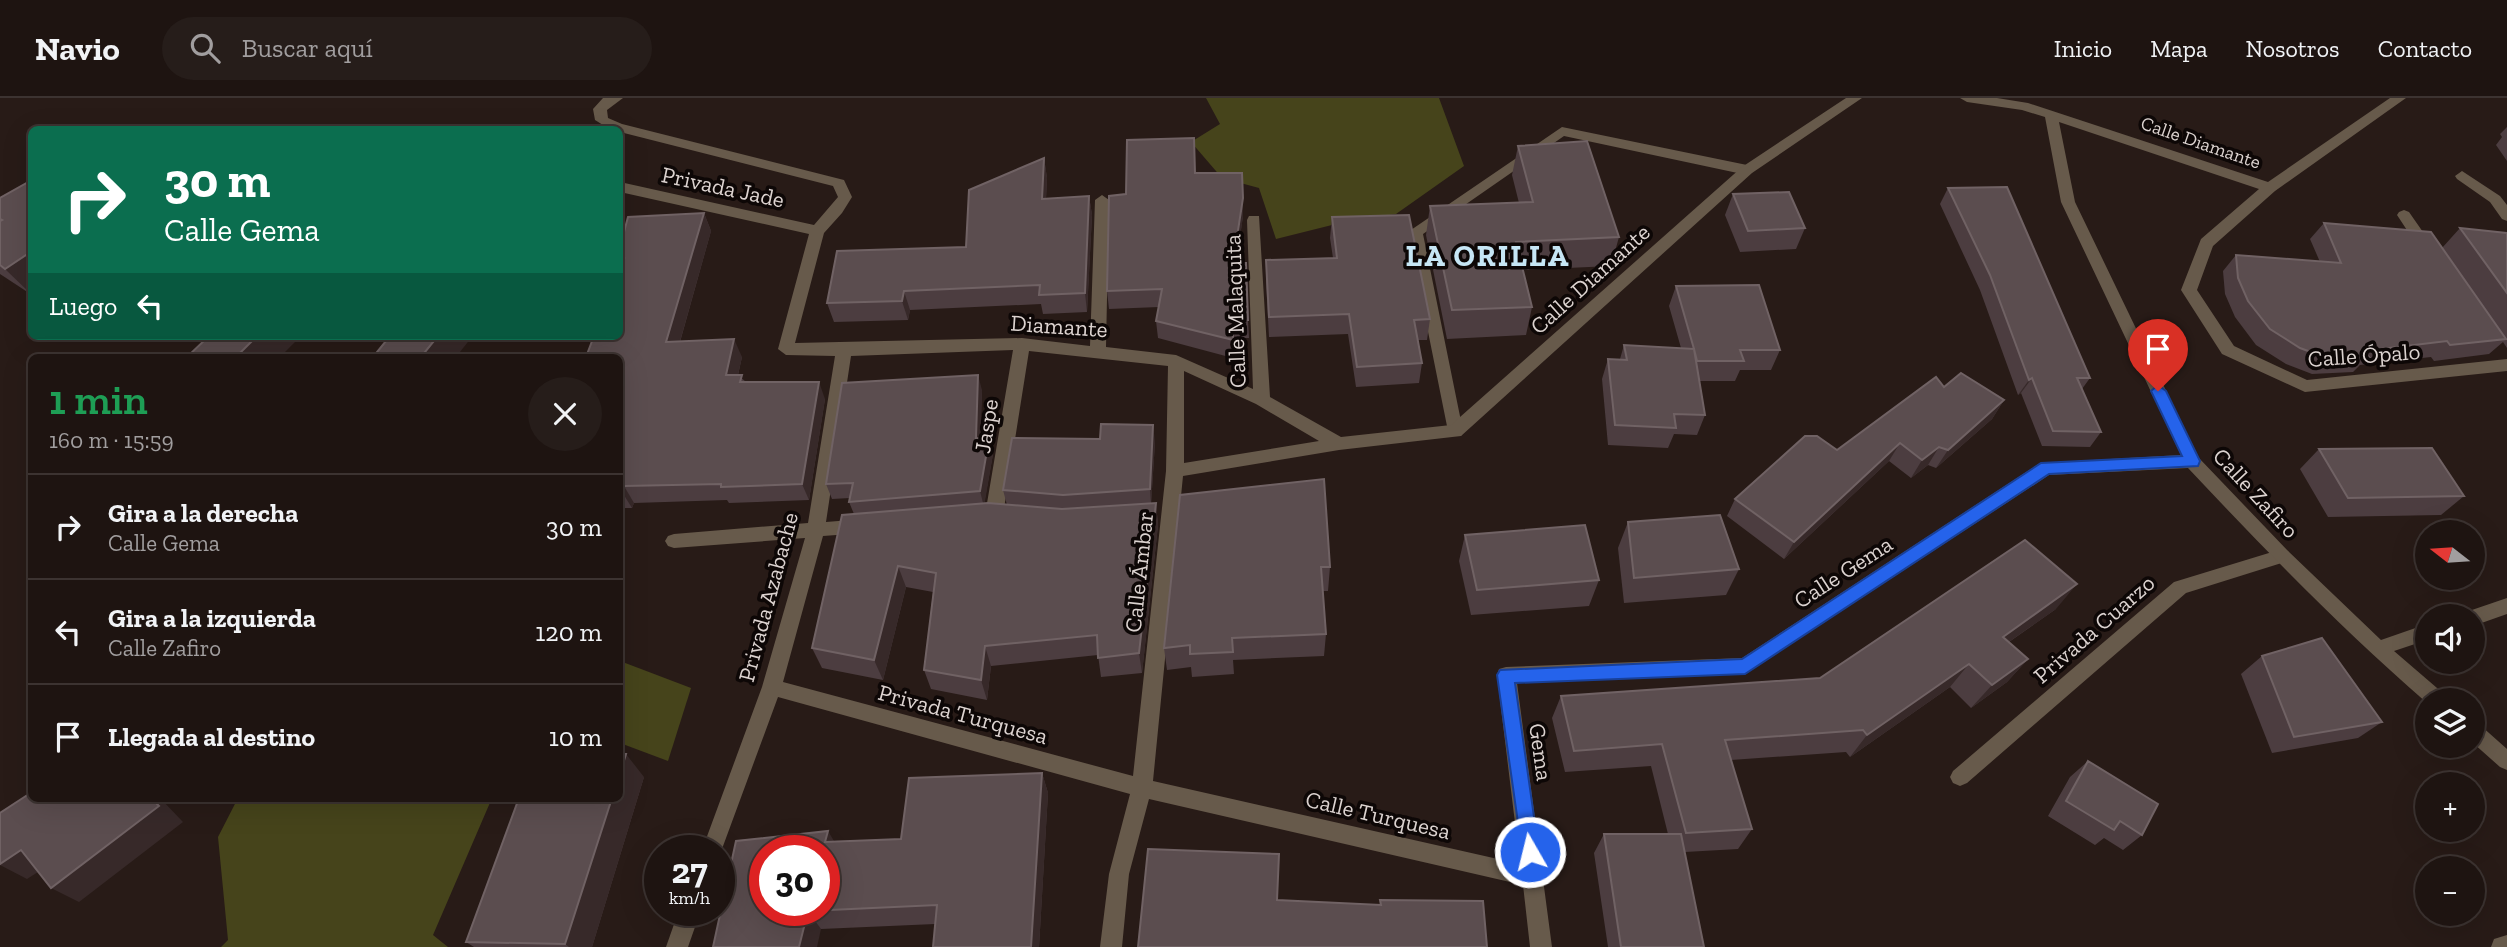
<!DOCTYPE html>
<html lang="es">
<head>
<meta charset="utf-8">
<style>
	:root { --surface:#1e1411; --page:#261d1a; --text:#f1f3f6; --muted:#a19e9f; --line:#3c3331 }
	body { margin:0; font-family:"Zilla Slab",serif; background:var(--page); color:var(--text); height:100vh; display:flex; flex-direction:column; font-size:26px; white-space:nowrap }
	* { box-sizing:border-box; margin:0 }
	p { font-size:23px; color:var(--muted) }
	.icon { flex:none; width:38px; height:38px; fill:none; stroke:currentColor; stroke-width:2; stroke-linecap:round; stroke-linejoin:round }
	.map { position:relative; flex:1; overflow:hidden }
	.details { position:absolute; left:28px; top:256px; width:595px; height:448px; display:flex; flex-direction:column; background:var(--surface); border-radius:10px; box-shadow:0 7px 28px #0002,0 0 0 2px var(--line) }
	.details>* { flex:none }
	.guide { position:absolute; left:28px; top:28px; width:595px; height:214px; border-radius:10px; box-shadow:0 7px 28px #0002,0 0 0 2px var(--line); background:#0b6e4f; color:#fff; overflow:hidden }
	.needle { width:46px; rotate:287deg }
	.buttons { position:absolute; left:2415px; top:422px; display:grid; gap:14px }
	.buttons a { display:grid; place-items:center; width:70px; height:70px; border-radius:50%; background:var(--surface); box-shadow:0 7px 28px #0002,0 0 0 2px var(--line); font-size:35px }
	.speed { position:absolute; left:644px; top:737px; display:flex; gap:14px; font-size:35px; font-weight:700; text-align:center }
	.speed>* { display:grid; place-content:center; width:91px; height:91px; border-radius:50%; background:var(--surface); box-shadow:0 7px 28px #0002,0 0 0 2px var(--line); line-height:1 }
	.speed small { font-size:18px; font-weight:400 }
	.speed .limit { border:10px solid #d22; background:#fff; color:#111 }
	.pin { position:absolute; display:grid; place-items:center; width:60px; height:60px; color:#fff; margin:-72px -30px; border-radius:50% 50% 50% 0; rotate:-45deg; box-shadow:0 0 7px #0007 }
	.pin .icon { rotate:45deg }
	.me { position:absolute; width:77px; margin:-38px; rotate:352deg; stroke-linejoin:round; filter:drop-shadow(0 0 5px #0008) }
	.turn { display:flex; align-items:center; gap:24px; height:147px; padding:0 21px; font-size:32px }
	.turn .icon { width:91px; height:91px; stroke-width:2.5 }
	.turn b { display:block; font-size:49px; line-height:60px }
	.then { display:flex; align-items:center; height:66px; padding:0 21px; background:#0003; gap:14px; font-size:26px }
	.round { display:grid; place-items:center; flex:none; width:74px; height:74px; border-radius:37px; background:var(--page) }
	.head { display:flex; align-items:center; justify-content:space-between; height:119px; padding:0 21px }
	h1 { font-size:42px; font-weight:600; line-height:52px; color:#1e9e55 }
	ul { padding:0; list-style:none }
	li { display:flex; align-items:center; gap:21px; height:105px; padding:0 21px; border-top:2px solid var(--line) }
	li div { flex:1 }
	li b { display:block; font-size:26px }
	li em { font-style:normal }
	header { display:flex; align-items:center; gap:42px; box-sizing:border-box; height:98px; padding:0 35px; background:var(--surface); border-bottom:2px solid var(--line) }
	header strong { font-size:33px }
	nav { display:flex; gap:38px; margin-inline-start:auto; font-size:24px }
	.search { width:490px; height:63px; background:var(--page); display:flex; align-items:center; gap:18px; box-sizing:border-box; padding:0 24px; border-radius:38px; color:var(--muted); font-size:26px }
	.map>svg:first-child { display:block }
</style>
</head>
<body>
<header>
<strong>Navio</strong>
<div class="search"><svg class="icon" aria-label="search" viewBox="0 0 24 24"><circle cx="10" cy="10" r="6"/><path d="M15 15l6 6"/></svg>Buscar aquí</div>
<nav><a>Inicio</a><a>Mapa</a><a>Nosotros</a><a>Contacto</a></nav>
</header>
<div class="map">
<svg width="2507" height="849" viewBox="0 0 2507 849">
	<rect width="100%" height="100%" fill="#281b17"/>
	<g fill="#46441b">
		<polygon points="1206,0 1439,0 1464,68 1396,116 1348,123 1276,141 1259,90 1222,80 1191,44 1220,26"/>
		<polygon points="620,563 691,590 668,663 620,645"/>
		<polygon points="238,700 492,700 433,837 448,849 221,849 228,842 218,739"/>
	</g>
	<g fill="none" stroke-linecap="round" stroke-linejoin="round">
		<g fill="#675a4b" fill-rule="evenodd">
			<polygon points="1562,29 1747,67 1754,72 1747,77 1564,38 1423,136 1463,333 1461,338 1449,338 1408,134"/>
			<polygon points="2282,451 2288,453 2291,458 2288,463 2186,495 1967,685 1960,688 1953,685 1950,679 1953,673 2174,484"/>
			<polygon points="2507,837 2507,849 2491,849 2494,841"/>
		</g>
		<g fill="#675a4b" fill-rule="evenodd">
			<path d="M 603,0 L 623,0 L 607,12 L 608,20 L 622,26 L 844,82 L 852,99 L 842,115 L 824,135 L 795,245 L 1022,240 L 1090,248 L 1095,102 L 1102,97 L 1109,102 L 1106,249 L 1176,257 L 1253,291 L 1247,122 L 1249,118 L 1259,118 L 1270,299 L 1341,339 L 1451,327 L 1742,69 L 1846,0 L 1862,0 L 1752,75 L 1461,338 L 1339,352 L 1183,378 L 1153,683 L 1520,766 L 1497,577 L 1499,571 L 1506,569 L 1742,560 L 2040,365 L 2181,357 L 2061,104 L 2045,19 L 2022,12 L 1967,4 L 1960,0 L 1997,0 L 2028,5 L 2268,84 L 2390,0 L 2406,0 L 2275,93 L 2213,148 L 2197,192 L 2234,248 L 2307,282 L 2507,261 L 2507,273 L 2305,294 L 2222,256 L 2181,192 L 2201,141 L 2259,91 L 2059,24 L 2075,104 L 2198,359 L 2288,453 L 2381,542 L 2427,526 L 2427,542 L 2394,553 L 2444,596 L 2447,602 L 2427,602 L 2427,605 C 2343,532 2265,452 2188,370 L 2049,377 L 1745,576 L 1517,585 L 1552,849 L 1530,849 L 1523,787 L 1149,701 L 1129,776 L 1122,849 L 1100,849 L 1109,776 L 1130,696 L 778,599 L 719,759 L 719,752 L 702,752 L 762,589 L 805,440 L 674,450 L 668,448 L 665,443 L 668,438 L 674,436 L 808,425 L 835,258 L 786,257 L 778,251 L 809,136 L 620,94 L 620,84 L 814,127 L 838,99 L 833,88 L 620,34 L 620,32 L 611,32 L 595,22 L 593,11 ZM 1013,252 L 985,417 L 988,422 L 1000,422 L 1003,417 L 1029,253 L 1168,268 L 1166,373 L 1133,678 L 783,584 L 823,438 L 863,435 L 869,433 L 872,428 L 869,423 L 863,421 L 826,424 L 851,258 ZM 1184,273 L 1256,306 L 1319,343 L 1184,365 Z"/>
			<polygon points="2462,73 2500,98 2507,107 2507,123 2502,121 2490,104 2457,81 2455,78"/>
			<polygon points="2404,112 2409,114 2432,147 2434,151 2432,155 2422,155 2399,120 2397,117 2399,114"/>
			<polygon points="2507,500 2507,516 2473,528 2473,518 2465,518 2466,514"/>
			<polygon points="2473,624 2480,627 2507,651 2507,672 2500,669 2473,645"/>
			<polygon points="679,812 701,812 688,849 666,849"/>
		</g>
	</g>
	<g fill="#4c3d40">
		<polygon points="2507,29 2507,63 2496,47 2502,39 2500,36"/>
		<polygon points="1518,48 1619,139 1611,168 1523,172 1532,209 1526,237 1447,241 1426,137 1430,108 1519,105 1512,77"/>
		<polygon points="1044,60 1047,80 1046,101 1089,98 1092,117 1087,214 1043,216 1041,206 910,212 908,222 834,224 827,205 966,149"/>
		<polygon points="1196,75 1243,118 1236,165 1248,222 1249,240 1235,240 1233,260 1158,240 1156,223 1159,209 1109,211 1107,193 1126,96"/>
		<polygon points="32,82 32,197 0,176 0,100"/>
		<polygon points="1948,90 2090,280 2082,291 2101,334 2090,349 2042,348 2021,295 2018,297 1980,192 1940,106"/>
		<polygon points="1733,96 1805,130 1796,151 1740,154 1725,117"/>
		<polygon points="704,115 711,133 680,244 742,259 738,277 746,284 825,301 809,402 729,405 727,402 634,405 632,410 620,410 621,171 620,169 620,149"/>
		<polygon points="1332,119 1430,221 1427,242 1417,242 1422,265 1419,285 1356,289 1348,236 1269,239 1266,183 1266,162 1333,160 1330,140"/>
		<polygon points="2324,125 2442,150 2460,130 2507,135 2507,250 2503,244 2489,256 2434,263 2431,259 2360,267 2353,274 2312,276 2286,266 2256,247 2235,219 2225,196 2223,173 2236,157 2320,164 2310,141"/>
		<polygon points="1676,188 1780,252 1771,272 1740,272 1735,283 1699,283 1705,317 1697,337 1674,336 1668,350 1608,347 1602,281 1608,261 1620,261 1624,247 1681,250 1669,208"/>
		<polygon points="334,238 470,238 471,240 385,244"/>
		<polygon points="1944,289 2004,302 1992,321 1936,370 1928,367 1911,380 1889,363 1784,461 1727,418 1735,401 1837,352"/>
		<polygon points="982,292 980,340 989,341 993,356 984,406 1007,407 1003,392 1155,344 1151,406 1156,405 1158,427 1142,575 1101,579 1098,557 991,568 987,602 931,591 924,572 933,494 906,489 883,582 822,570 812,550 854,416 849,404 850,400 832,401 826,386"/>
		<polygon points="2319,351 2464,398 2441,417 2328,419 2300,371"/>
		<polygon points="1180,397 1330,469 1328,493 1323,493 1326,536 1324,558 1233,562 1234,576 1192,579 1191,569 1167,572 1164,550"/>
		<polygon points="1628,424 1739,471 1726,497 1624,505 1618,450"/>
		<polygon points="1465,437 1599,482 1589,508 1471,517 1459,463"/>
		<polygon points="2056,511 2009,544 2028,561 2007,584 1971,610 1950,589 1850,659 1846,654 1731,662 1752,731 1738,751 1685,754 1704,849 1608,849 1594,755 1604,736 1668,736 1651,668 1565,674 1552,620 1561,598 1820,580"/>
		<polygon points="2262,558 2382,624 2358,640 2272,655 2241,576"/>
		<polygon points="2088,663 2142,737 2123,752 2104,740 2095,747 2048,718 2070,679"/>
		<polygon points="1042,675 1048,695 1039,849 933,849 935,826 821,831 713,849 834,743 901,741"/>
		<polygon points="644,679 592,849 474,849 466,844"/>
	</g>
	<g fill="#372929">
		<polygon points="1044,60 1047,80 1045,121 1042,101"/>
		<polygon points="1089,98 1092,117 1087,214 1085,195"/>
		<polygon points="1243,100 1243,118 1234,184 1233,165"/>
		<polygon points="704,115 711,133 675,261 666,244"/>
		<polygon points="32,153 32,197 5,171"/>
		<polygon points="904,193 910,212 908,222 902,203"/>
		<polygon points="1234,222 1235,240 1233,260 1233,242"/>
		<polygon points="257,238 301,238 280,259 236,259"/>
		<polygon points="438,238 470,238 471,240 456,259 421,259"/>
		<polygon points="734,241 742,259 734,294 726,277"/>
		<polygon points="978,277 982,292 980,356 976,340"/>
		<polygon points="2032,280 2021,295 2018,297 2029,282"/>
		<polygon points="819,284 825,301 809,402 802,386"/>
		<polygon points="2004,302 1992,321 1936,370 1948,352"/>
		<polygon points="1153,327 1155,344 1151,407 1150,391"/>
		<polygon points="989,341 993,356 984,409 980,393"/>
		<polygon points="1900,345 1889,363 1784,461 1794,444"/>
		<polygon points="1939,349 1928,367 1911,380 1922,362"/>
		<polygon points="624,388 634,405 632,410 622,394"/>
		<polygon points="1156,405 1158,427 1142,575 1139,555"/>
		<polygon points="898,468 906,489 883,582 874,562"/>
		<polygon points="2077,486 2056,511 1983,562 2003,539"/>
		<polygon points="985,548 991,568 987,602 981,582"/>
		<polygon points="2028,561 2007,584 1971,610 1992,587"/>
		<polygon points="1969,566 1950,589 1850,659 1867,637"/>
		<polygon points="626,656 644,679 592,849 569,849 565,846 612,700 620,700 620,676"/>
		<polygon points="1042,675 1048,695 1039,849 1031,849"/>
		<polygon points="151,700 160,700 183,724 79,804 51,790"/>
		<polygon points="828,733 840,753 825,744"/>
		<polygon points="21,752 49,767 27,781 0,767 0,766"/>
		<polygon points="808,813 821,831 817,849 799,849"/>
	</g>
	<g fill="#5b4d4f" stroke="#706264" stroke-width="2" fill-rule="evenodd">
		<polygon points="1194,40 1195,75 1242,75 1243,100 1233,165 1246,165 1248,222 1234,222 1233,242 1156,223 1162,191 1107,193 1109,98 1126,96 1127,42"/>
		<polygon points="1587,43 1619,139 1516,144 1532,209 1452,212 1430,108 1533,104 1518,48"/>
		<polygon points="1044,60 1042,101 1089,98 1085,195 1039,197 1040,187 904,193 902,203 827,205 837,153 966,149 969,92"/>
		<polygon points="32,82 32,153 5,171 0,167 0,123 2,122 0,121 0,100"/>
		<polygon points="2007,89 2090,280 2077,280 2101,334 2053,333 2032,280 2029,282 1990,177 1948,90"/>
		<polygon points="1789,94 1805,130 1748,133 1733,96"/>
		<polygon points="704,115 666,244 734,241 726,277 742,277 740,284 819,284 802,386 721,389 721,386 624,388 622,394 620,394 620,259 586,259 594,238 620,238 620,174 624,161 620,162 620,149 628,119"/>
		<polygon points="1409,117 1430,221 1414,222 1422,265 1357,269 1349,216 1269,219 1266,162 1337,160 1332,119"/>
		<polygon points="2324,125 2431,134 2506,241 2450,247 2447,243 2364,253 2369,259 2327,260 2300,250 2270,231 2248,203 2238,180 2236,157 2341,165"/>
		<polygon points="2460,130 2507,135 2507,195"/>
		<polygon points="1759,187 1780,252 1740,252 1744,263 1697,263 1694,251 1705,317 1674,316 1676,330 1615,327 1608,261 1627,262 1624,247 1694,251 1676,188"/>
		<polygon points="209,238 257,238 236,259 188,258"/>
		<polygon points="390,238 438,238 421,259 373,259"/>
		<polygon points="1961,275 2004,302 1948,352 1939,349 1922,362 1900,345 1794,444 1735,401 1805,338 1817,338 1837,352 1936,279 1944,289"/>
		<polygon points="978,277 976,340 989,341 980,393 849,404 853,385 826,386 842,285"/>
		<polygon points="1101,326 1153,327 1150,391 1063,397 1003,392 1012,340 1100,341"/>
		<polygon points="2432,350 2464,398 2348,400 2319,351"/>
		<polygon points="1324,381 1330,469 1321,469 1326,536 1232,540 1233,554 1190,556 1190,547 1164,550 1180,397"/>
		<polygon points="988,405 1062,411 1156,405 1139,555 1098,560 1097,537 985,548 981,582 924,572 936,475 898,468 874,562 812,550 842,417"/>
		<polygon points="1720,417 1739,471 1634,480 1628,424"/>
		<polygon points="1585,427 1599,482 1477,492 1465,437"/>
		<polygon points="2025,442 2077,486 2003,539 2028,561 1992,587 1969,566 1867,637 1863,632 1725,642 1752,731 1686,735 1662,646 1574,653 1561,598 1820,580"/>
		<polygon points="2322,540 2382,624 2294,639 2262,558"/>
		<polygon points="620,656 626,656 620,676"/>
		<polygon points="2088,663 2158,706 2142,737 2120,723 2114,732 2066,703"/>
		<path d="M 1042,675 L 1031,849 L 933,849 L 937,807 L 808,813 L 799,849 L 713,849 L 736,743 L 828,733 L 825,744 L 901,741 L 909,680 ZM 765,752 L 824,752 L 824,812 L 765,812 Z"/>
		<polygon points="32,694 32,700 151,700 159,708 51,790 21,752 0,766 0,715"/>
		<polygon points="519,700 612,700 565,846 466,844"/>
		<polygon points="1604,736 1681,736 1704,849 1621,849"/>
		<polygon points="1148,751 1279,756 1277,802 1381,807 1380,802 1483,803 1487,849 1138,849"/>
	</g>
	<polygon fill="#2563eb" stroke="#184099" stroke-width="2" points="2158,287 2166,293 2200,363 2198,368 2049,376 1745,576 1515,585 1539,754 1536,760 1530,763 1523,760 1497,577 1500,572 1742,561 2041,365 2182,358 2151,293"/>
	<g text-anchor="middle" stroke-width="7" stroke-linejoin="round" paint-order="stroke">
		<g font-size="19" fill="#dcd3d0" stroke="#0d0706">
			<text transform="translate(2201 44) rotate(19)" y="7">Calle Diamante</text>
		</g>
		<g font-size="23" fill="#dcd3d0" stroke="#0d0706">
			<text transform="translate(723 89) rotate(12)" y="8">Privada Jade</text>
			<text transform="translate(1590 181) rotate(-42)" y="8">Calle Diamante</text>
			<text transform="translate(1235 213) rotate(-92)" y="8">Calle Malaquita</text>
			<text transform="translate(1059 228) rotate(4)" y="8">Diamante</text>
			<text transform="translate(2364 257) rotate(-4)" y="8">Calle Ópalo</text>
			<text transform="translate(986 328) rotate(-81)" y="8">Jaspe</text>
			<text transform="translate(2256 395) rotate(47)" y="8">Calle Zafiro</text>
			<text transform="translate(1139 474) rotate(-84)" y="8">Calle Ámbar</text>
			<text transform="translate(1843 474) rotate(-33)" y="8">Calle Gema</text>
			<text transform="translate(768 499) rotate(-75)" y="8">Privada Azabache</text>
			<text transform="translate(2094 531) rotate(-41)" y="8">Privada Cuarzo</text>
			<text transform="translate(963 616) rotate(15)" y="8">Privada Turquesa</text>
			<text transform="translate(1541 654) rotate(82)" y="8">Gema</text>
			<text transform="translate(1378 717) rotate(13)" y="8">Calle Turquesa</text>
		</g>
		<g font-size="30" font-weight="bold" letter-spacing="2" fill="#c6e6f5" stroke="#0d0706">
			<text x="1488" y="168">LA ORILLA</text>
		</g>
	</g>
</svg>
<div class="buttons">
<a><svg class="needle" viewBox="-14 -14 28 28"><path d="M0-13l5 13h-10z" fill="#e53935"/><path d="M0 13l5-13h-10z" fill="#a19e9f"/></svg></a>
<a><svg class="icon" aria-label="sound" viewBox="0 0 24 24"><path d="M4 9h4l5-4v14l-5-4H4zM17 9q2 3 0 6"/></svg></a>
<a><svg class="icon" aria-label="layers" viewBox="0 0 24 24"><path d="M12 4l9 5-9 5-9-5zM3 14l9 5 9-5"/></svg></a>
<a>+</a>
<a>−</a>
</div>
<div class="speed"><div>27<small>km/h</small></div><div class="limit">30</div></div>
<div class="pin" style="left:2158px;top:293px;background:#d93025"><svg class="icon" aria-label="arrive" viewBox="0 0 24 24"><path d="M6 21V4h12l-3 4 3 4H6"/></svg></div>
<svg class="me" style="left:1530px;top:754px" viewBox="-20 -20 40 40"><circle r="17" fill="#2563eb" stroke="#fff" stroke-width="3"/><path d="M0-11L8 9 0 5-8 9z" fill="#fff"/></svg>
<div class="guide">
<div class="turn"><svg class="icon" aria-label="right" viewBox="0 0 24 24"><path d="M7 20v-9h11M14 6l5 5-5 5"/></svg><div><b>30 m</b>Calle Gema</div></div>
<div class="then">Luego<svg class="icon" aria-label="left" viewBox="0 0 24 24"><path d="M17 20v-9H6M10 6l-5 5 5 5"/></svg></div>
</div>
<section class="details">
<div class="head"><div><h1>1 min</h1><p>160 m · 15:59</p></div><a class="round"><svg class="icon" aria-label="close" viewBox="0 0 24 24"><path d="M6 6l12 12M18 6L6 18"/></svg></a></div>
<ul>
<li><svg class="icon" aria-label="right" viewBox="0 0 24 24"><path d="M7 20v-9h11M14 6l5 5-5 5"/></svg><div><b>Gira a la derecha</b><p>Calle Gema</p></div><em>30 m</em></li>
<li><svg class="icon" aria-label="left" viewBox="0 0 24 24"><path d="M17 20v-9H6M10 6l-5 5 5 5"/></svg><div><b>Gira a la izquierda</b><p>Calle Zafiro</p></div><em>120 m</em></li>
<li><svg class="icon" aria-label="arrive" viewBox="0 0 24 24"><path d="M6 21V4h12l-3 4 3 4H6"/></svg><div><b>Llegada al destino</b></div><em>10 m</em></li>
</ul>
</section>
</div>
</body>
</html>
